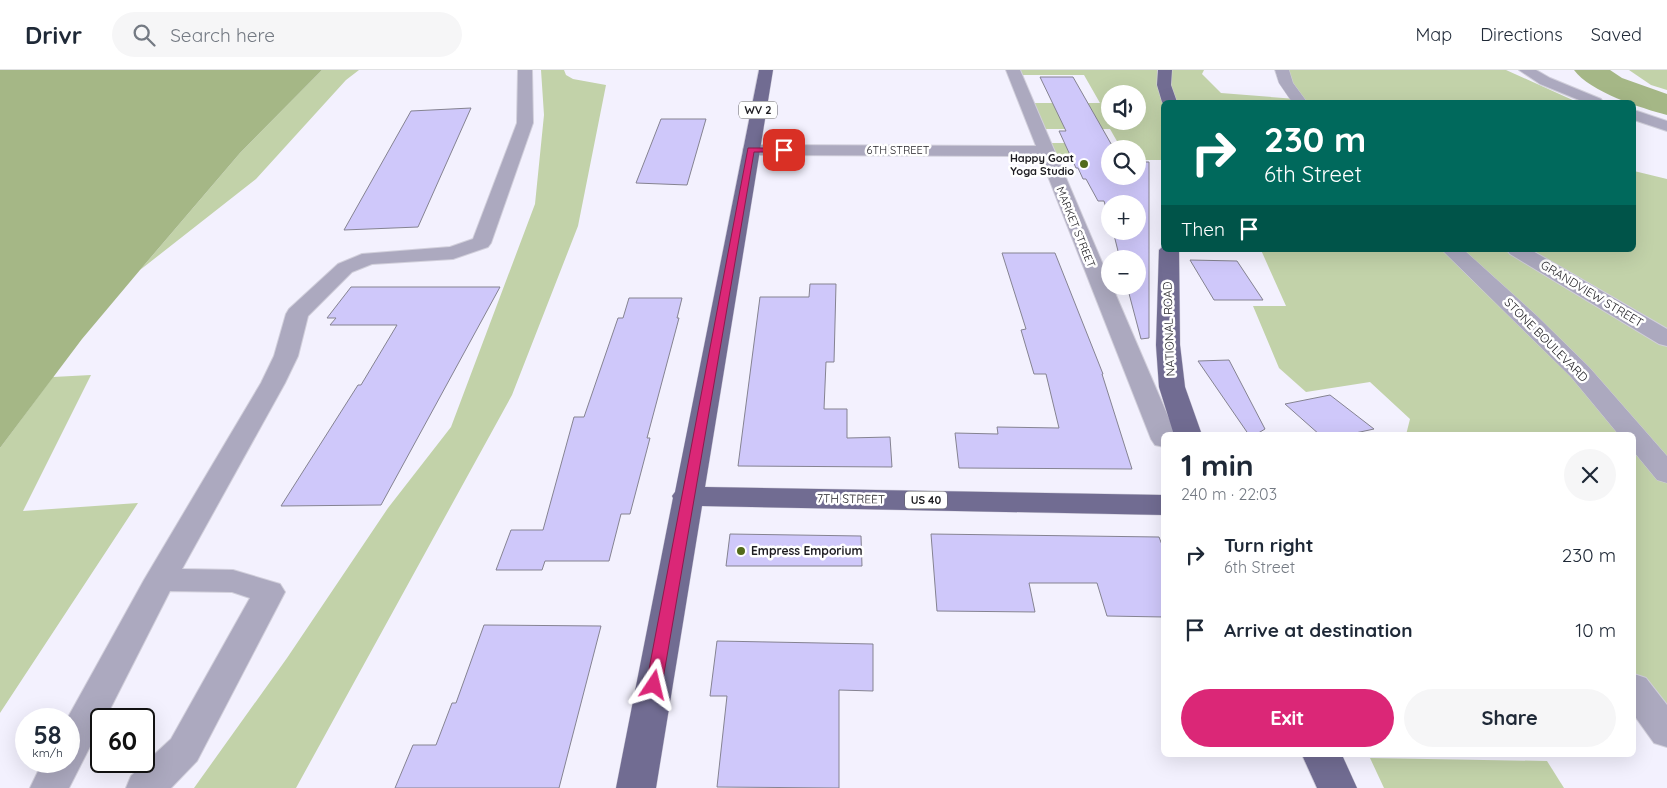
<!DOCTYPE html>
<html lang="en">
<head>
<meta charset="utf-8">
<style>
	:root { --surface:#fff; --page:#f6f6f7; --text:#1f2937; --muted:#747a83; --line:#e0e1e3; --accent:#db2777 }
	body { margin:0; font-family:Quicksand,sans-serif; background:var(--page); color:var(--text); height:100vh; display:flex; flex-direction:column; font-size:19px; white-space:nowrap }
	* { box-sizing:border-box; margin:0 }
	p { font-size:16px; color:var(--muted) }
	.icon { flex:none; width:28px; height:28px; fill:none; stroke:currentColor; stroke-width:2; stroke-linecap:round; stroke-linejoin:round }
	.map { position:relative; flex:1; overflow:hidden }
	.details { position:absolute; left:1161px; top:362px; width:475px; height:325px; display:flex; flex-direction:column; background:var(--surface); border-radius:8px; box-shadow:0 5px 20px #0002 }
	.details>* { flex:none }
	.hud { position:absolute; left:1161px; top:30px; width:475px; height:152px; border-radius:8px; box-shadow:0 5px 20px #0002; background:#00695c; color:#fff; overflow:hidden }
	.buttons { position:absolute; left:1101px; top:15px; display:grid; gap:10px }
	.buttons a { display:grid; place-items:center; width:45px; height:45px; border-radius:50%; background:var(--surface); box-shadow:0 5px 20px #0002; font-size:25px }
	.speed { position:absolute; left:15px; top:638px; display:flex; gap:10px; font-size:25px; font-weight:700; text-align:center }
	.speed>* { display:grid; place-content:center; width:65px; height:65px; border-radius:50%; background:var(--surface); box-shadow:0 5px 20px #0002; line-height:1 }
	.speed small { font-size:12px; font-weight:400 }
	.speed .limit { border:2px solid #111; border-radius:8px; background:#fff; color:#111 }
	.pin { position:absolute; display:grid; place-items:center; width:42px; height:42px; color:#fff; margin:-21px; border-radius:10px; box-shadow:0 2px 8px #0006 }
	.me { position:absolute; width:55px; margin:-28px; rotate:10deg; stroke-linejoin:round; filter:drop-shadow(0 0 4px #0008) }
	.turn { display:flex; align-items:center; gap:18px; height:105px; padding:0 20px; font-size:22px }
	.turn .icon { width:65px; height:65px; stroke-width:2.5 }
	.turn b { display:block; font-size:35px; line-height:42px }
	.then { display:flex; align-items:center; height:48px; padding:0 20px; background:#0003; gap:10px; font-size:19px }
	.round { display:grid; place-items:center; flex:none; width:52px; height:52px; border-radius:26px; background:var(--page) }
	.overview { display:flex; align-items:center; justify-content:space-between; height:85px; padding:0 20px }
	h1 { font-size:30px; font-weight:700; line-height:38px }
	.cta { display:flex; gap:10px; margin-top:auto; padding:10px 20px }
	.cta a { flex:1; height:58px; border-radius:30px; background:var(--accent); color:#fff; font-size:20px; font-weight:700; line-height:58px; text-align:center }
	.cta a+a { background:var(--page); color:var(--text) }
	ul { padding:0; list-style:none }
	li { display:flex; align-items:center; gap:15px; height:75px; padding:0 20px }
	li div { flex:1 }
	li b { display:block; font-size:19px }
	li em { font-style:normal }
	header { display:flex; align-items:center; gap:30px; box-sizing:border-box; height:70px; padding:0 25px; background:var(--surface); border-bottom:1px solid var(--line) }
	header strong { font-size:24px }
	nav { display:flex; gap:28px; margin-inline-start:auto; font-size:18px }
	.search { width:350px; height:45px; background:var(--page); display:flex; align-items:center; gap:12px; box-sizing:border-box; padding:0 18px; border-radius:28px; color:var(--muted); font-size:19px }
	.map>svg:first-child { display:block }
</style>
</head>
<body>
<header>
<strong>Drivr</strong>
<div class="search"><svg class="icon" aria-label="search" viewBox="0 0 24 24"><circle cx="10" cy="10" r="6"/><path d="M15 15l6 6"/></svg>Search here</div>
<nav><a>Map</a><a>Directions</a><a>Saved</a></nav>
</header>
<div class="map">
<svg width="1667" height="718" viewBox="0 0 1667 718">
	<rect width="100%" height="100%" fill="#f3f1fe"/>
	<g fill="#c2d2a9" fill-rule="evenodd">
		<polygon points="322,0 359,0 346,10 256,109 140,200 240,83"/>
		<polygon points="541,0 564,0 566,5 573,9 606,15 578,156 512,325 296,718 194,718 287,588 388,438 451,357 535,134 544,45"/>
		<path d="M 1013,0 L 1204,0 L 1202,4 L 1221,23 L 1296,29 L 1282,0 L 1506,0 L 1577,32 L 1164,32 L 1164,90 L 1138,90 L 1138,79 L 1110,79 L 1110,90 L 1049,89 L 1042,73 L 1118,73 L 1110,59 L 1037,59 L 1026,33 L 1100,33 L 1084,5 L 1015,5 ZM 1110,24 L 1138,24 L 1138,51 L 1110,51 Z"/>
		<polygon points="1629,0 1667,0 1667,20 1651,15"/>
		<polygon points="1634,101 1667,109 1667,662 1634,618 1634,365 1406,365 1410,349 1370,312 1306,322 1279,298 1253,236 1286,236 1261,180 1634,180"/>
		<polygon points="91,305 23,441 138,433 0,643 0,378 53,307"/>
		<polygon points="1370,688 1547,691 1564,718 1384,718"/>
	</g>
	<polygon fill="#a5b786" points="0,0 322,0 240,83 140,200 82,269 0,378"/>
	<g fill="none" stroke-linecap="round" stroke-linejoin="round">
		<path fill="#a5b786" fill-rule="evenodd" d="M 1574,0 L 1610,0 L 1622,8 L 1667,24 L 1667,45 C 1641,38 1590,22 1574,0 Z"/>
	</g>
	<g fill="#cfc8fa" stroke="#858391">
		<polygon points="1040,7 1073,7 1114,79 1110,79 1110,106 1138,106 1138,92 1149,92 1149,268 1141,269 1127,216 1138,216 1138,189 1120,189 1113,161 1138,161 1138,134 1110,134 1110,152 1104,131 1098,131 1086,109 1083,109 1078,98 1076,98 1059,61 1066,61"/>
		<polygon points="471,38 418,157 344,160 411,41"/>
		<polygon points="661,49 706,49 687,115 636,113"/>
		<polygon points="1002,183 1055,183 1103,304 1102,304 1132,399 959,398 955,363 998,364 997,357 1059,358 1046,304 1034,304 1021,260 1026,259"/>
		<polygon points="1190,190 1237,191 1263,230 1214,230"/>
		<polygon points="810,214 836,214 834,292 826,292 824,339 847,339 847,368 890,367 892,397 738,396 760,227 809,227"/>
		<polygon points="351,217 500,217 381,435 281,436 358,315 361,315 397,255 330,255 336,248 327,248"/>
		<polygon points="629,228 682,228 677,248 679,248 647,368 650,368 630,444 621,444 609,491 545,491 542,500 496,500 511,460 543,460 574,347 584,347 618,248 623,248"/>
		<polygon points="1229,290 1265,359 1255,365 1249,365 1198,291"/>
		<polygon points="1330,325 1374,359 1346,365 1320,365 1285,334"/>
		<polygon points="730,464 861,466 862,496 726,496"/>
		<polygon points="931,464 1159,467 1164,480 1164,547 1107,546 1097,513 1029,513 1035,542 937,541"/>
		<polygon points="484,555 601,556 559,718 395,718 413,675 436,675 452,633 456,633"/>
		<polygon points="717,571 873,574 873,621 839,620 839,718 717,717 727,626 710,626"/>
	</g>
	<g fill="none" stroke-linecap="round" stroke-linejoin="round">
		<g stroke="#d1cfdb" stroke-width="2">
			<g id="minor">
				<polygon points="518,0 532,0 533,53 491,173 488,177 453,189 372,194 352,202 308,246 298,286 285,313 182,499 233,500 280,514 285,522 197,691 171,718 126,718 131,706 171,669 250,528 232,522 170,521 105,649 101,649 101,655 69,718 30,718 43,691 69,691 67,649 144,510 261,313 274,286 286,244 289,239 338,194 362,184 450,177 473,169 517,53"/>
				<polygon points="1006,0 1020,0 1110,211 1110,216 1112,216 1176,365 1164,365 1164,377 1155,375 1151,369 1040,86 751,85 745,84 743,80 745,76 751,75 1036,76"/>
				<polygon points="1519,0 1536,0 1550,8 1601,29 1603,32 1584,32 1540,14"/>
				<polygon points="1634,40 1667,51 1667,61 1634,50"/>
				<polygon points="1507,180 1531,180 1667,259 1667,276 1659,274 1510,184"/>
				<polygon points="1634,604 1646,608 1667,635 1667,677 1654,673 1634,645"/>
			</g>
		</g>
		<g stroke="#d1cfdb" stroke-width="1">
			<g id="tertiary">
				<polygon points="1275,0 1289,0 1293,13 1307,32 1292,32 1279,13"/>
				<polygon points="1442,180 1464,180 1537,246 1589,297 1667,386 1667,413 1657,410 1634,382 1634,365 1619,365 1571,307"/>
			</g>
		</g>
		<g stroke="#d1cfdb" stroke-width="1">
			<g id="primary">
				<polygon points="759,0 773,0 705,417 1164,425 1164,445 702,436 656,718 616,718 673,428 672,426 675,422"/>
				<polygon points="1158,0 1172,0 1171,15 1177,32 1164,32 1164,34 1162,32 1157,15"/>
				<polygon points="1164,175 1164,180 1179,180 1180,275 1185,317 1202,365 1174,365 1159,317 1156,275 1159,180"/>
				<polygon points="1302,685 1342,685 1357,718 1317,718"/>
			</g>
		</g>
		<use href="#minor" fill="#aca9bf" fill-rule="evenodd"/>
		<use href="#tertiary" fill="#aca9bf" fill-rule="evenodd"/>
		<use href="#primary" fill="#716c92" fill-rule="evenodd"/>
	</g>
	<polygon fill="#db2777" stroke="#8e194d" points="748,78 784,78 787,80 784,82 754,82 662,615 659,619 654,621 649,619 646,615"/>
	<g fill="#536b1b" stroke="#fff" stroke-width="2">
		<circle cx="1084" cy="94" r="5"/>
		<circle cx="741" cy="481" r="5"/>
	</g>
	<g text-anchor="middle" stroke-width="5" stroke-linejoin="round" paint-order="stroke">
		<g fill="#fff" stroke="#616064" stroke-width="1">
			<rect x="739" y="31.5" width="38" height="17" rx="4"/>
			<rect x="905" y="421.5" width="42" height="17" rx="4"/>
		</g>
		<g font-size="11" font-weight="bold" fill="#1d1c21">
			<text x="758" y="44">WV 2</text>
			<text x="926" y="434">US 40</text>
		</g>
		<g font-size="11" fill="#1d1c21" stroke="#fff">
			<text x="898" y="84">6TH STREET</text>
			<text transform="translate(1076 157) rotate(68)" y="4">MARKET STREET</text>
		</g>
		<g font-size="11" font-weight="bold" fill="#1d1c21" stroke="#fff" text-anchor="end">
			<text x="1074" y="92">Happy Goat<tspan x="1074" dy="13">Yoga Studio</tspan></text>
		</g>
		<g font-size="12" fill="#1d1c21" stroke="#fff">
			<text transform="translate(1592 224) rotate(31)" y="4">GRANDVIEW STREET</text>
			<text transform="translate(1169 259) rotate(-92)" y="4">NATIONAL ROAD</text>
			<text transform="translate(1546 270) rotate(45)" y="4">STONE BOULEVARD</text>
			<text transform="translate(851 429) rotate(1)" y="4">7TH STREET</text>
		</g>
		<g font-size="12" font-weight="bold" fill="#1d1c21" stroke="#fff" text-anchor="start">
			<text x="751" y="485">Empress Emporium</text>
		</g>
	</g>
</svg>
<div class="buttons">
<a><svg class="icon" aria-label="sound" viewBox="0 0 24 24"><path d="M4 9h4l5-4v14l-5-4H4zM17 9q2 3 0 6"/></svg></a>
<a><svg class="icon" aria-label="search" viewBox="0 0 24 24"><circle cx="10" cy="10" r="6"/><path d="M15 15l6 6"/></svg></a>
<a>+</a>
<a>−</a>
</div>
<div class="speed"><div>58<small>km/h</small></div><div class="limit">60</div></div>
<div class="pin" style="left:784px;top:80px;background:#d93025"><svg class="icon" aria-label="arrive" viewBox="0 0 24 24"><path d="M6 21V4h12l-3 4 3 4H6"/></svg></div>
<svg class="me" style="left:654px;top:615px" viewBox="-20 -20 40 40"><path d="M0-17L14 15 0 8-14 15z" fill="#db2777" stroke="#fff" stroke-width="4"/></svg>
<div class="hud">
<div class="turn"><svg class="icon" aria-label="right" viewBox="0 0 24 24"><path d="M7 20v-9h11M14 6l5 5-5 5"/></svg><div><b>230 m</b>6th Street</div></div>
<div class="then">Then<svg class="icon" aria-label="arrive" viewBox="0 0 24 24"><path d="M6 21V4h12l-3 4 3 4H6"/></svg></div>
</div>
<section class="details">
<div class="overview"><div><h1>1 min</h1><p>240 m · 22:03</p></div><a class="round"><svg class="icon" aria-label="close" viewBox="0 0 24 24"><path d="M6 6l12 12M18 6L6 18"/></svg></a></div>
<ul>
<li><svg class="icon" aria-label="right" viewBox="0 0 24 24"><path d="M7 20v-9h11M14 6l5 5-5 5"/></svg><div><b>Turn right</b><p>6th Street</p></div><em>230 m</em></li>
<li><svg class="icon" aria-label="arrive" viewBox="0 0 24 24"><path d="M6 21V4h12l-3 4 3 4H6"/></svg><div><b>Arrive at destination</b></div><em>10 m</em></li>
</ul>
<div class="cta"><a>Exit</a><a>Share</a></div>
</section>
</div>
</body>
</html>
